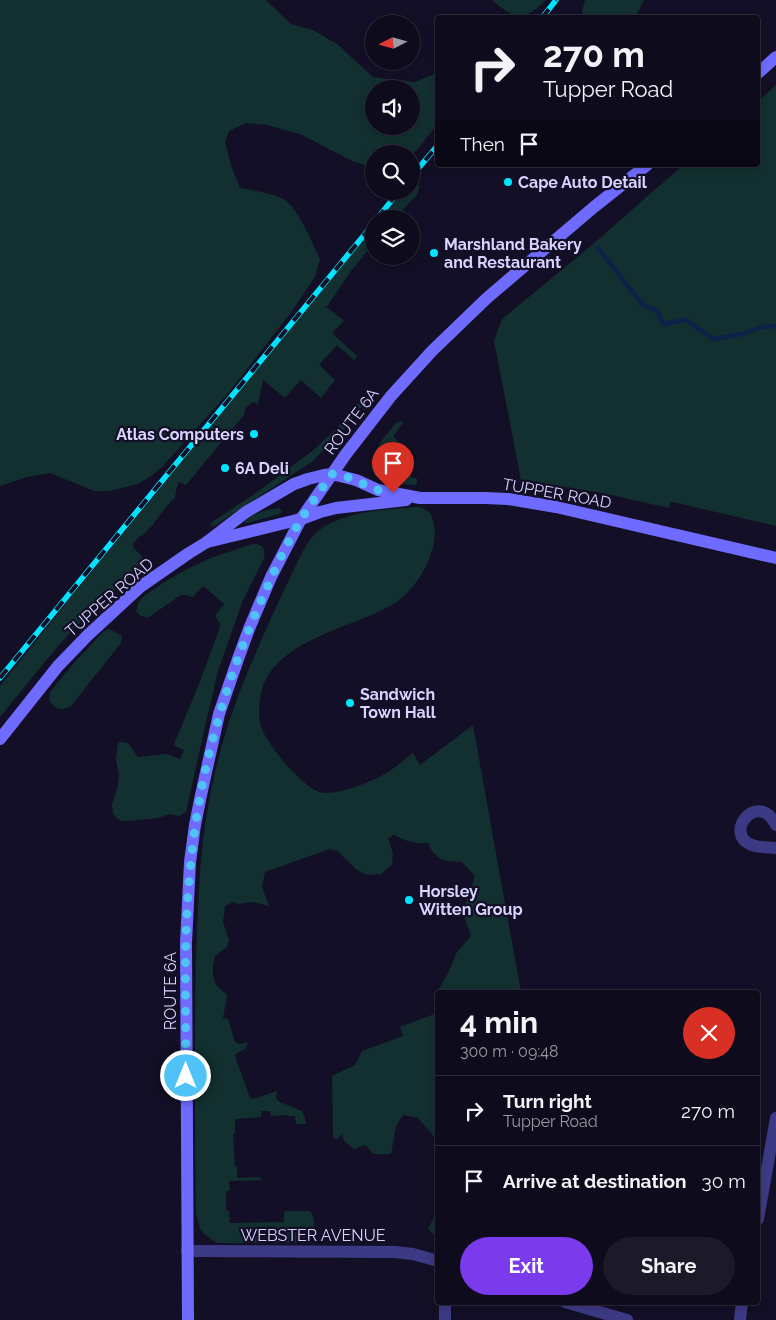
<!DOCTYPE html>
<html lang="en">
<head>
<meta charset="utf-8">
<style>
	:root { --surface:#0e0b1c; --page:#1c1929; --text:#f1f3f6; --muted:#9b9ba3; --line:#2e2b3b; --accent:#7c3aed }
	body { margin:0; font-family:Raleway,sans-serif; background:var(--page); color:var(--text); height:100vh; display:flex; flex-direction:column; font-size:19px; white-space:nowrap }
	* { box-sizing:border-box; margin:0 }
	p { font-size:16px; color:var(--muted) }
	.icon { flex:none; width:28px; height:28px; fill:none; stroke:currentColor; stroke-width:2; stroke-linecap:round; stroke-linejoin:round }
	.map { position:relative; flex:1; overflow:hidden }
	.drawer { position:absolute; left:435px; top:990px; width:325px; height:315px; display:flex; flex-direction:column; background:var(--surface); border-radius:5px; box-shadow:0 2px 8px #0003,0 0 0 1px var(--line) }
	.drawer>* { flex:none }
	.hud { position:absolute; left:435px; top:15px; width:325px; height:152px; border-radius:5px; box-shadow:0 2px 8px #0003,0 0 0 1px var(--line); background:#0e0b1c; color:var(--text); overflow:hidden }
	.needle { width:32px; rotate:264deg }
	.buttons { position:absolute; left:365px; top:15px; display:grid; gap:10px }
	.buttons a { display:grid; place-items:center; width:55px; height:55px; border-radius:50%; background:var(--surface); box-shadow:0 2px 8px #0003,0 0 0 1px var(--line); font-size:25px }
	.pin { position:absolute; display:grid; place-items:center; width:42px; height:42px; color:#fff; margin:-51px -21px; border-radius:50% 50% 50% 0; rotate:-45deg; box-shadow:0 0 5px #0007 }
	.pin .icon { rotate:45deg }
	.me { position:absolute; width:55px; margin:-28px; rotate:0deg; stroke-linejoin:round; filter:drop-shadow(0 0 4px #0008) }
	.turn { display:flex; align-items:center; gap:18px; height:105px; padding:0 25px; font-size:22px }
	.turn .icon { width:65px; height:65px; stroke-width:2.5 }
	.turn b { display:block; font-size:35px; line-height:42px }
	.then { display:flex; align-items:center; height:48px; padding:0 25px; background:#0003; gap:10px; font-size:19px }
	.round { display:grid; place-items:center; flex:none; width:52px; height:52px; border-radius:26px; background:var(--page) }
	.summary { display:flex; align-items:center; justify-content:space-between; height:85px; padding:0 25px }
	h1 { font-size:30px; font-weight:700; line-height:38px }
	.cta { display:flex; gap:10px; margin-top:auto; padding:10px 25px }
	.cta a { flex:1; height:58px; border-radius:30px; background:var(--accent); color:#fff; font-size:20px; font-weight:700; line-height:58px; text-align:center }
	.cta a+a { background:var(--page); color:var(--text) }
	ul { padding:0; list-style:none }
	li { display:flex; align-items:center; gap:15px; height:70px; padding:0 25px; border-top:1px solid var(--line) }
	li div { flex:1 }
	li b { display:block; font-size:19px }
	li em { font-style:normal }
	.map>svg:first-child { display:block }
</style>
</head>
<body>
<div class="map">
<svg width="776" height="1320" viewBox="0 0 776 1320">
	<rect width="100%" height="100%" fill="#130f26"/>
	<g fill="#12302f" fill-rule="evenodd">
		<path d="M 0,0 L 266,0 L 291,24 L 313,30 L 337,44 L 373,77 L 415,82 L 437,73 L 437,125 L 411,157 L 411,154 L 374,154 L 374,168 L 352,161 L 300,134 L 267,125 L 246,123 L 229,131 L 225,142 L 232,168 L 240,188 C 251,190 278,194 286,201 C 300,212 312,243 320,259 L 315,277 L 292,311 L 231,390 L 161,468 L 151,476 L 138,484 L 109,491 L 94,491 L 50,473 L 27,477 L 0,486 ZM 374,89 L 411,89 L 411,126 L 374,126 Z"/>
		<path d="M 492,0 L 546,0 C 525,22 513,19 492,0 Z"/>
		<polygon points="585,0 644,0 638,12 634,17 584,17 582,11"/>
		<polygon points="776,85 776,526 677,503 670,502 669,508 602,493 521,480 494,341 502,319 592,245 683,165 758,165 758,101"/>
		<polygon points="411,185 415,185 420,186 417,195 394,219 381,219 403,191 411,191"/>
		<path d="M 374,227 L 374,243 L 351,271 L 326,308 L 328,308 L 344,321 L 332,333 L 357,356 L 354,360 L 337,345 L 319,365 L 335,380 L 321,398 L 301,380 L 285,398 L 263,380 L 258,404 L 253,402 L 246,407 L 244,415 L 186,485 L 179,482 L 176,490 L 175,498 C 165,506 157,521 147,531 C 143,535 134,540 133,545 C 133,550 142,553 144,561 L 140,569 L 94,608 L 58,646 L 0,717 L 0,686 L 76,591 Z"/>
		<polygon points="361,400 364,401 361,407 344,429 313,461 216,525 213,526 210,525 212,522 260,490 311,452 338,427"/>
		<path d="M 402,421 L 403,423 L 393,436 L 400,443 L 398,447 L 405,451 L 399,457 L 409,465 L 408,473 L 411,477 L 417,479 L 417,482 L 416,485 C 407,484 397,485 389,483 C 352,472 383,438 397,422 Z"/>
		<path d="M 419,507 C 430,510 432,514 434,525 C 439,551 417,589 395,603 C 354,629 266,640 260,700 C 257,725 262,732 276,752 C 284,763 305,786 317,791 C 330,798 366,784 379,777 C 391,771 402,762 413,753 L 420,765 L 473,725 L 521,992 L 438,992 L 437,1003 L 435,996 L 447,975 L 457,952 L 471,936 L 463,913 L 475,876 L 462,862 C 444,861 436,861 428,843 C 416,844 405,841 394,835 L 388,838 L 393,853 L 392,865 L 381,874 L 367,875 L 357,870 L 337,851 L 330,849 L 265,872 L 262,887 L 269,906 L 252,902 L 239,904 L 233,902 L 225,906 L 223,922 L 229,940 L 227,947 L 215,956 C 213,965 211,976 216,984 C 219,989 224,991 227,996 L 223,1018 L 228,1019 L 235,1042 L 240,1044 L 248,1042 L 245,1049 L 237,1053 L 235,1056 L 250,1098 L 253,1099 L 277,1091 L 276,1099 L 280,1102 L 302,1111 L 305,1118 L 306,1124 L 296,1124 L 295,1116 L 288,1116 L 287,1115 L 271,1116 L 270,1111 L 261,1111 L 261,1117 L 235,1119 L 235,1134 L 233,1134 L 235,1167 L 237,1167 L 237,1178 L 260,1177 L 262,1180 L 229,1181 L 230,1191 L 227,1191 L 226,1193 L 226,1209 L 229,1212 L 230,1223 L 284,1222 L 284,1214 L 285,1211 L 310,1211 C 317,1219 314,1232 308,1240 L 301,1243 L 217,1243 L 204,1234 L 200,1228 L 196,1215 C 195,1129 194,1043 196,958 C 198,908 199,857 208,807 C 213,777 221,746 231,716 C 242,683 257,650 271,618 C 279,601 287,584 295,567 C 301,555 307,541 317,532 C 342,511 387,509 419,507 Z"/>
		<path d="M 279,508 L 282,511 L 281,513 L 279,514 L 247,523 L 244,522 C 253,513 267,510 279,508 Z"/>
		<path d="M 252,544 C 263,544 266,548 264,559 L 243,600 L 218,671 L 206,722 L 186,812 L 179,816 L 170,814 L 158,818 L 127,821 L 122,821 L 117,818 L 113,813 L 112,804 L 115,796 L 118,784 L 119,775 L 116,759 L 118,743 L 121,742 L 128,743 L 138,757 L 166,754 L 180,759 L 184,750 L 175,746 L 174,744 L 199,684 L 219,630 L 220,624 L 215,616 L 224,604 L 203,586 L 193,597 L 186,595 L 181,595 L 149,617 C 143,618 140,616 136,611 L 138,603 L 144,596 L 166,581 L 187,569 L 211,558 Z"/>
		<path d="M 109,629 L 121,635 L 122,637 L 121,643 L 71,706 C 62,711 53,710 49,699 L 50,692 L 74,663 L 103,632 Z"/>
		<polygon points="437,1013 437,1140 418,1118 403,1115 396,1126 391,1154 373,1154 366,1145 354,1149 344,1141 342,1134 336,1140 333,1137 332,1076 355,1065 362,1051 403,1036 400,1027"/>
		<polygon points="437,1211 437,1238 428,1229"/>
	</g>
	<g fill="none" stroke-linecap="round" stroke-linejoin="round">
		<polyline stroke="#0c2248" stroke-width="4.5" points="598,248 642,304 657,311 663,324 686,320 713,339 742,334 762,327 776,326"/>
		<g stroke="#3d3a85" stroke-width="12">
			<path d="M 776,825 C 758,789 722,834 752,845 C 759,848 768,847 776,848"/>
			<polyline points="758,1219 776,1118"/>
			<polyline points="187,1251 395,1252 413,1254 438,1261"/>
			<polyline points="445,1302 445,1320"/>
			<polyline points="565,1302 627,1320"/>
			<polyline points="740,1320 742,1302"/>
		</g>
		<g stroke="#6f6bff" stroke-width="12">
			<polyline points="758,73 776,57"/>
			<polyline points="207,542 246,512 294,484 308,479 324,475 332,474 356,480 378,490 420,498 485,498 508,499 556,507 776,558"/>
			<polyline points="0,739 58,666 88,635 140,587 189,553 207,542 301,519 320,512 336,508 406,500"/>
			<polyline points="188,1320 186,943 190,862 195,825 201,795 219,714 238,659 249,629 271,577 301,519 346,454 391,396 432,351 487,298 594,207 647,165"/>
		</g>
		<g stroke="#00e5ff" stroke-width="5.5">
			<g id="rail">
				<polyline points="542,18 556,0"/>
				<polyline points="411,177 438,145"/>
				<polyline points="377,219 399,191"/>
				<polyline points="0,678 374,223"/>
			</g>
		</g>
		<use href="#rail" stroke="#130f26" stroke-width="4" stroke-dasharray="11" stroke-linecap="butt"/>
	</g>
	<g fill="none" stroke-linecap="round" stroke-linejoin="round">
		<path stroke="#4fc3f7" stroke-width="9" stroke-dasharray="0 16.2" d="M 186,1076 C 186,1005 183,932 191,861 C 200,769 226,680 263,596 C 275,570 287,542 302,518 C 311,503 322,489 332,474 L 347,477 L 378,490 L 393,493"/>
	</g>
	<g fill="#00e5ff" stroke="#130f26" stroke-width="2">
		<circle cx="508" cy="182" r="5"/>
		<circle cx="434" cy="253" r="5"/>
		<circle cx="254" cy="434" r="5"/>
		<circle cx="225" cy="468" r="5"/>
		<circle cx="350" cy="703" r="5"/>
		<circle cx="409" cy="900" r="5"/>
	</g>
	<g text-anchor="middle" stroke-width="4.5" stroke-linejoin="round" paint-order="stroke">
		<g font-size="16" font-weight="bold" fill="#d9d4ff" stroke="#130f26" text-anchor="start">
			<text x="518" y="188">Cape Auto Detail</text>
			<text x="444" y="250">Marshland Bakery<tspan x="444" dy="18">and Restaurant</tspan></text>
			<text x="244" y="440" text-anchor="end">Atlas Computers</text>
			<text x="235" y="474">6A Deli</text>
			<text x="360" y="700">Sandwich<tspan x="360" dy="18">Town Hall</tspan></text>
			<text x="419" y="897">Horsley<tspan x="419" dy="18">Witten Group</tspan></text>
		</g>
		<g font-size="16" fill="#d9d4ff" stroke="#130f26">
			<text transform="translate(351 421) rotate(-53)" y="6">ROUTE 6A</text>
			<text transform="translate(557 493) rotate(10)" y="6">TUPPER ROAD</text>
			<text transform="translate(109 597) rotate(-41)" y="6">TUPPER ROAD</text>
			<text transform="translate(170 991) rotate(-90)" y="6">ROUTE 6A</text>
			<text x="313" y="1241">WEBSTER AVENUE</text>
		</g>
	</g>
</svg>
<div class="buttons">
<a><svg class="needle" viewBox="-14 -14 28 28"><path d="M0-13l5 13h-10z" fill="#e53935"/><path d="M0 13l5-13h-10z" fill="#9b9ba3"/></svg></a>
<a><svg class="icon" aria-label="sound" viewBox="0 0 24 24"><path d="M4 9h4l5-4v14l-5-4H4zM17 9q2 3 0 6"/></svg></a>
<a><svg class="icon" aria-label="search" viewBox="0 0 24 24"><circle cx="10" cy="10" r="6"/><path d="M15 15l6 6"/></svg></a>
<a><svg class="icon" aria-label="layers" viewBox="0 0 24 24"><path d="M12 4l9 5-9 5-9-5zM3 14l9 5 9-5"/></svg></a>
</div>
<div class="pin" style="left:393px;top:493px;background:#d93025"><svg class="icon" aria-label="arrive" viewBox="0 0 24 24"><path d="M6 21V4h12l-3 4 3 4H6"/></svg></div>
<svg class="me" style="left:186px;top:1076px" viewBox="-20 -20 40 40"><circle r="17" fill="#4fc3f7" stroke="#fff" stroke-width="3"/><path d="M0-11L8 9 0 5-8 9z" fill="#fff"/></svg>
<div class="hud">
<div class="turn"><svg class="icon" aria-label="right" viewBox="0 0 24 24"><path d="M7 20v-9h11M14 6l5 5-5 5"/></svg><div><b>270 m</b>Tupper Road</div></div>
<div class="then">Then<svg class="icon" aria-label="arrive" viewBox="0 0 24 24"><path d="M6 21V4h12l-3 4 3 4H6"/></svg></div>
</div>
<section class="drawer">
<div class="summary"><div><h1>4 min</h1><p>300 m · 09:48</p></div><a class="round" style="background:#d93025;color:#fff"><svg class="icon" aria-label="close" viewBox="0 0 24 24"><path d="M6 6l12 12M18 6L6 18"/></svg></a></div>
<ul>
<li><svg class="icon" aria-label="right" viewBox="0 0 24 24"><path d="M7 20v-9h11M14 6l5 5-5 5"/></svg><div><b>Turn right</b><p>Tupper Road</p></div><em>270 m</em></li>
<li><svg class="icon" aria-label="arrive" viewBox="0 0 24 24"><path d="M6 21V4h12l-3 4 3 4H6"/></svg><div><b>Arrive at destination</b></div><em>30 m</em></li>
</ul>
<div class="cta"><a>Exit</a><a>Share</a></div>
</section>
</div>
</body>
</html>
